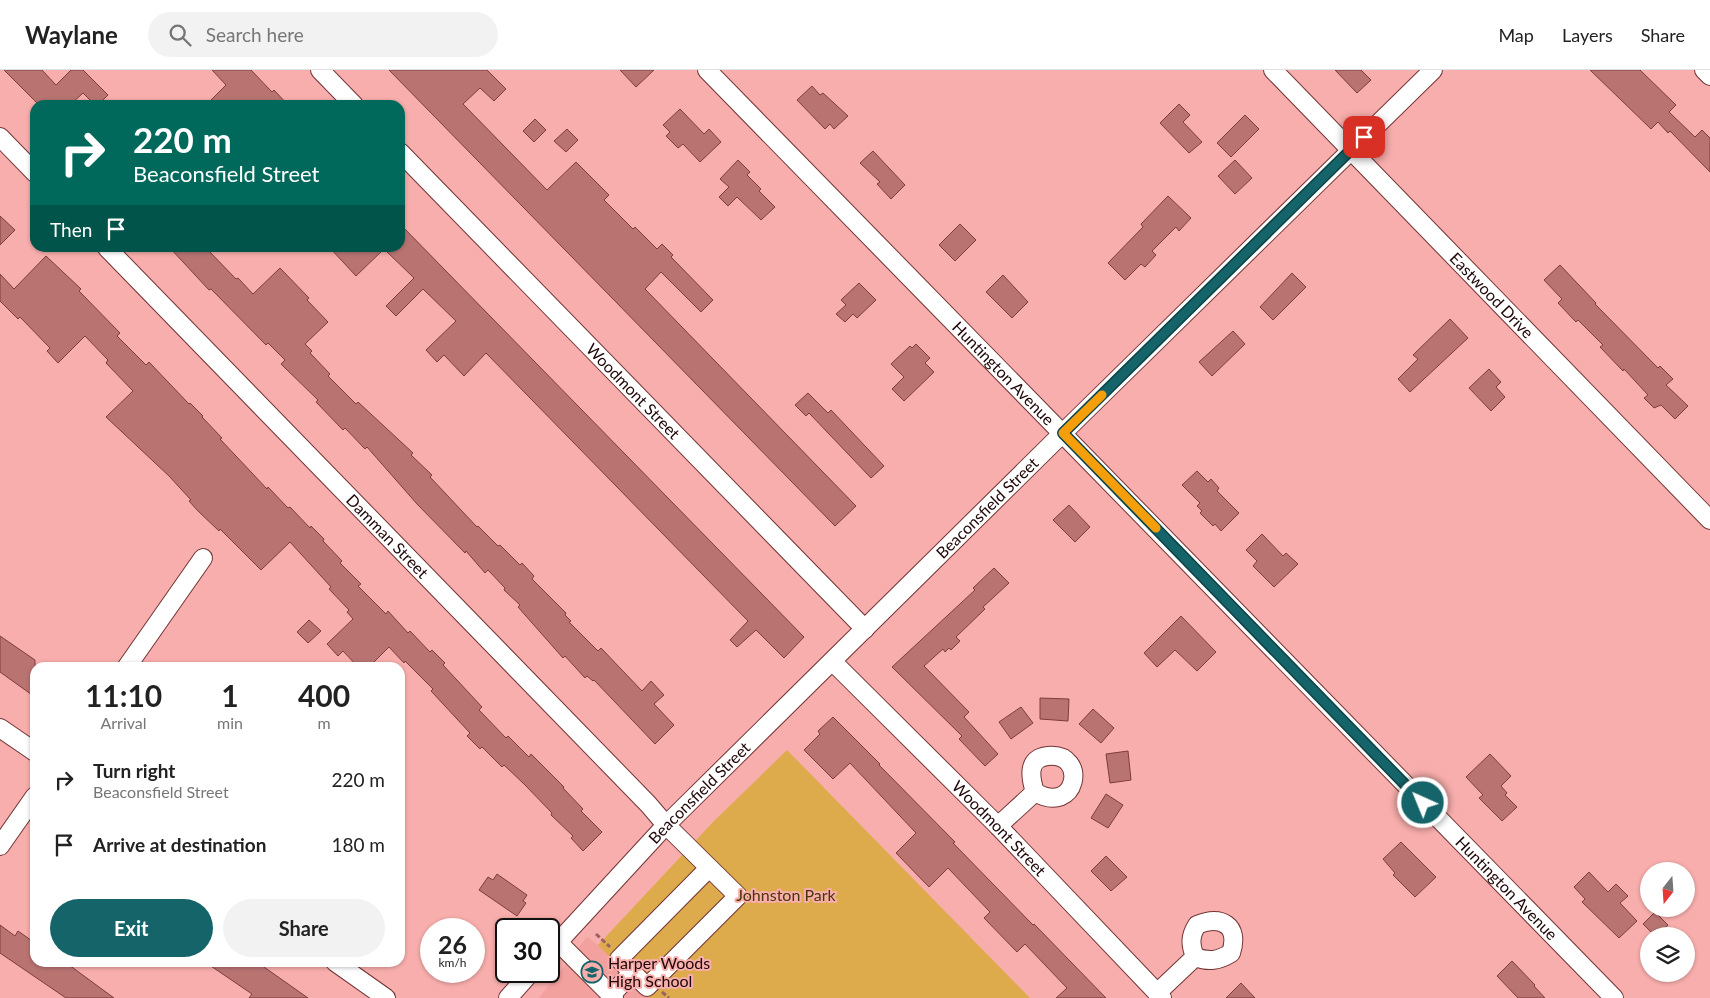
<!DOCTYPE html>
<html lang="en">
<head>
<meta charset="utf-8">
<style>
	:root { --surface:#fff; --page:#f2f2f2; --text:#222; --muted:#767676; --line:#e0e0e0; --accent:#156469 }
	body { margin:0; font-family:Lato,sans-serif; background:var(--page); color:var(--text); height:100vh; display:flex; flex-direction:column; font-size:19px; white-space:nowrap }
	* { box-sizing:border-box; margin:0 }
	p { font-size:16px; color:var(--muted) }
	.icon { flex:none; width:28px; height:28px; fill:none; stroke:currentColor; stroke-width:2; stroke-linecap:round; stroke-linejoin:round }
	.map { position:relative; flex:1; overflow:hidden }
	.drawer { position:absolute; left:30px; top:592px; width:375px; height:305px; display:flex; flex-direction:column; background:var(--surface); border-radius:15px; box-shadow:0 1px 4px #0004 }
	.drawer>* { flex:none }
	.top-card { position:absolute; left:30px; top:30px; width:375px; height:152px; border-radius:15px; box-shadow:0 1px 4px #0004; background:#00695c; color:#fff; overflow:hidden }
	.needle { width:32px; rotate:197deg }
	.fabs { position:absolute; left:1640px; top:792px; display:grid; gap:10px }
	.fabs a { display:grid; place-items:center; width:55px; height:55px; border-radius:50%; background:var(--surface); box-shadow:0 1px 4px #0004; font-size:25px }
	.speed { position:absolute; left:420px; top:848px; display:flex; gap:10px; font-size:25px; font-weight:700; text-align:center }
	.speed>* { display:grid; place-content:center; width:65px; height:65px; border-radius:50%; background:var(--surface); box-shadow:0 1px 4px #0004; line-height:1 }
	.speed small { font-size:12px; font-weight:400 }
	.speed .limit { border:2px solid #111; border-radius:8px; background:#fff; color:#111 }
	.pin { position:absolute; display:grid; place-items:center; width:42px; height:42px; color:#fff; margin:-21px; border-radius:10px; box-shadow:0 2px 8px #0006 }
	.me { position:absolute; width:55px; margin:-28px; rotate:316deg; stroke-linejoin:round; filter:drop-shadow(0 0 4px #0008) }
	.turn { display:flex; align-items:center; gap:18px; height:105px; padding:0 20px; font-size:22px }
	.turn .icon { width:65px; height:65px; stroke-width:2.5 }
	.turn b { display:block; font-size:35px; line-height:42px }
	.then { display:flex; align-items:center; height:48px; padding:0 20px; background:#0003; gap:10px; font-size:19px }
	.eta { display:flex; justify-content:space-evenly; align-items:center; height:85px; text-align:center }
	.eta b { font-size:30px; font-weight:700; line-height:35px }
	.cta { display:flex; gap:10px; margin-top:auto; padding:10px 20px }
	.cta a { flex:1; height:58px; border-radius:30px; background:var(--accent); color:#fff; font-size:20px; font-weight:700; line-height:58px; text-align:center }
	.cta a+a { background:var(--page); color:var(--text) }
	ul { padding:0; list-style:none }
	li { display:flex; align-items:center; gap:15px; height:65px; padding:0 20px }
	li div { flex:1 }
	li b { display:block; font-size:19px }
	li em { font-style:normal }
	header { display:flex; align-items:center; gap:30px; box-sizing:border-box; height:70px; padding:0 25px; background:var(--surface); border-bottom:1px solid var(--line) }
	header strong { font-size:24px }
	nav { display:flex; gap:28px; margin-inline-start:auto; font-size:18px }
	.search { width:350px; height:45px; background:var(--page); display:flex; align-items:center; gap:12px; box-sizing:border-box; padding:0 18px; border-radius:28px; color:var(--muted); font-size:19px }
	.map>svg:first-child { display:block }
</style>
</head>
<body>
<header>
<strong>Waylane</strong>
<div class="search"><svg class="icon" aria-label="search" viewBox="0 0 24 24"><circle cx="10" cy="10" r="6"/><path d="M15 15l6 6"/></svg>Search here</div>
<nav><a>Map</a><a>Layers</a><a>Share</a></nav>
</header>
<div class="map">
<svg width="1710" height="928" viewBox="0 0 1710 928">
	<rect width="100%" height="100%" fill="#f8aeac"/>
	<polygon fill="#f3a19f" points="587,867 598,875 649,928 539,928"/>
	<polygon fill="#deab4c" points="787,680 1030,928 649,928 598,875 713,752"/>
	<g fill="#b97472" stroke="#7c3d3d">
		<polygon points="4,0 42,0 56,15 71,0 83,0 108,25 98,35 95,35 83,23 70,35 39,35"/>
		<polygon points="212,0 251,0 272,22 274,20 288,35 206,35 226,15"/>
		<polygon points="389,0 487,0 506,19 494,31 480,18 463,34 547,120 576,92 609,125 604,130 633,159 635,157 657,179 662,174 673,185 671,187 713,230 701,242 661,202 645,219 856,436 835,456"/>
		<polygon points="620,0 654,0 636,17"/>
		<polygon points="1335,0 1361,0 1371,10 1357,23"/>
		<polygon points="1590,0 1640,0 1676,35 1669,42 1695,67 1702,60 1710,68 1710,102 1670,61 1668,63 1658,52 1651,59"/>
		<polygon points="812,16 820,25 823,23 848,46 834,59 830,54 825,59 797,30"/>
		<polygon points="1179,34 1190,45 1183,52 1202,72 1189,83 1160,53"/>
		<polygon points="680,39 704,64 709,59 721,72 700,92 683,74 678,78 666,66 670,62 663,55"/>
		<polygon points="1245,45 1259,59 1231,87 1217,73"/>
		<polygon points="535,49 546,60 534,72 523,61"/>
		<polygon points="567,59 578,70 566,82 554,71"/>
		<polygon points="873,81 905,115 891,129 877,114 880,112 860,93"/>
		<polygon points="738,90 750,102 747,105 761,119 759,121 775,137 761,150 737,127 728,136 719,127 729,117 720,109"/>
		<polygon points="1235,90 1252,108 1235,124 1218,106"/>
		<polygon points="1168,126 1191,148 1179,161 1176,157 1152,181 1156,185 1145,197 1141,194 1125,210 1108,193 1143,157 1141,154"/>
		<polygon points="0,146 15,160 0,175"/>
		<polygon points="400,154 804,567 784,588 756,560 737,577 730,570 748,551 486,283 464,306 444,285 437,292 426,280 456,251 423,219 396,246 386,236 414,208 384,179 356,206 330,178 400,178"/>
		<polygon points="960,154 976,170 955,191 939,175"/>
		<polygon points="170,178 206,178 236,209 238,208 253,224 280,198 309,228 307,230 328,252 305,274 312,281 310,283 330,304 328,306 356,334 358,332 413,383 411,385 432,405 430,407 477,457 478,456 498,476 500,475 520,495 522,493 534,506 532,509 566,543 565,545 571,551 569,552 598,581 601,578 642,621 651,611 664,625 654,634 674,655 655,674 594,610 593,611 587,606 585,608 565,586 563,588 518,537 520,535 504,520 505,518 488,500 485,503 466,481 465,483 417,434 367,377 365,379 345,358 343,360 316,332 318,330 281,294 285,290 268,273 266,275 211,219 209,220"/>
		<polygon points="46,186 81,219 79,221 120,263 117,266 146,295 149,292 189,334 190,333 203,346 202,347 222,368 220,369 267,419 268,417 288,438 290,437 310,458 311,456 324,469 323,471 342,491 340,493 361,514 358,516 386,544 388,541 408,563 410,561 430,582 432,580 445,593 443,595 482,637 479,640 506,668 508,666 529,687 531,684 564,717 563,718 583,739 581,741 602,762 583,781 571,768 573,766 551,745 552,743 525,715 504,695 502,697 482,677 480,679 467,666 470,663 431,621 433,619 405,591 404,593 389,577 368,598 359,598 343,581 338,586 327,574 353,549 347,542 349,540 329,519 331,517 290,472 261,500 220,459 219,461 198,441 189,431 191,430 169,406 106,347 133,321 106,293 108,290 85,266 58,293 47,281 50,278 20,247 18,249 0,231 0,204 14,219"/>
		<polygon points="1560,195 1596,233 1595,234 1658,298 1660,296 1673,309 1666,315 1688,336 1675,349 1661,335 1654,338 1644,328 1648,325 1624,299 1623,301 1600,277 1603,275 1578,250 1576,252 1558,233 1562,229 1544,210"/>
		<polygon points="1292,203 1306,217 1273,250 1260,237"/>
		<polygon points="1003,205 1028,232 1012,248 986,222"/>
		<polygon points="859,213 876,230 857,248 853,244 845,252 836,244 846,235 841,230"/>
		<polygon points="1450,249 1468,268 1410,322 1398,309 1418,289 1413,285"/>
		<polygon points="1233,261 1245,274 1212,306 1199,292"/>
		<polygon points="916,274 930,288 925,293 934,302 904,331 892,319 904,307 891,294 910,276 912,278"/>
		<polygon points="1489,299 1501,312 1496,317 1505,327 1491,341 1469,318"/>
		<polygon points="808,323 828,343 831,340 884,396 871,408 809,343 806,346 795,335"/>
		<polygon points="1197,401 1208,412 1211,409 1219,418 1217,421 1239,443 1221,461 1215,454 1213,456 1200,443 1202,441 1197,436 1200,433 1182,415"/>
		<polygon points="1069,435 1090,457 1075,472 1053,450"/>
		<polygon points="1262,464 1283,486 1286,483 1298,494 1274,517 1253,496 1257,491 1246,480"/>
		<polygon points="994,498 1009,513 983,537 985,539 956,567 960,571 951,580 949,578 945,582 943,579 924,596 969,642 964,647 998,684 985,696 959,669 962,666 892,597 975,520 973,518"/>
		<polygon points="1181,546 1216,582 1197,601 1175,580 1157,597 1144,583"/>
		<polygon points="309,550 321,561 308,573 297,562"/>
		<polygon points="0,566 35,590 35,627 0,602"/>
		<polygon points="1040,628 1069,629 1068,651 1040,649"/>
		<polygon points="1021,637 1033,653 1011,669 999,652"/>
		<polygon points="1093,639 1114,658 1101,673 1079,654"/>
		<polygon points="833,647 880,694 879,695 955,772 953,773 1033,855 1034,854 1106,928 1056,928 1067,918 1025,874 1017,882 984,848 990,842 948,798 929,817 896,783 916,763 850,693 833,709 804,680 820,664 818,661"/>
		<polygon points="1128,681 1131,710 1110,713 1106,684"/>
		<polygon points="1490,684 1511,706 1501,716 1507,723 1505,725 1517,737 1502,751 1479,728 1483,725 1466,707"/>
		<polygon points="1106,724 1123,735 1108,758 1091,748"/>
		<polygon points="1401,772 1436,807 1415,827 1393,805 1395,803 1383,789"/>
		<polygon points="1106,786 1127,807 1111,821 1091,801"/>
		<polygon points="1589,802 1608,822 1616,814 1628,826 1620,833 1637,851 1619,868 1582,832 1585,829 1574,817"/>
		<polygon points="497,804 527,825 523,831 526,833 517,846 479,820 488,807 493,810"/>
		<polygon points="1655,842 1668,855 1658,866 1655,866 1643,854"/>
		<polygon points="0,855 15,866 18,861 35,873 35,892 65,892 114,928 66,928 0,883"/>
		<polygon points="1512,891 1535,915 1534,916 1545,928 1518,928 1497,906"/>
		<polygon points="205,892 267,892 264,897 308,928 249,928 252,924"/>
		<polygon points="1241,913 1255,928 1226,928"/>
	</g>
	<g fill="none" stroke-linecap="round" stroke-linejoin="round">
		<g stroke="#723435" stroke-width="20">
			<g id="minor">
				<polyline points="320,0 354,35"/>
				<path id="s1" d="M 707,0 L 1614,928"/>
				<path id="s2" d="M 1273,0 L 1710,450"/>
				<polyline points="1704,0 1710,6"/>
				<polyline points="0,67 35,103"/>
				<path id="s3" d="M 400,82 L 865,559"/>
				<path id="s4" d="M 107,178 L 648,734 L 666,755 L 738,826 L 647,917 L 619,889 L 709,798"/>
				<path id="s5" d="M 833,592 L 998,756 L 1162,928"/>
				<polyline points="126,598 203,488"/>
				<polyline points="0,658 35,682"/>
				<path d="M 998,756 L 1035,722 C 1077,747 1089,682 1048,686 C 1027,688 1030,707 1035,722"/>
				<polyline points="0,776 35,726"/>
				<polyline points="558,872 614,928"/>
				<path id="s6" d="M 549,882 L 666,755 L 1076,350 L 1433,0"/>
				<polyline points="335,892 386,928"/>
				<path d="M 1157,923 L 1195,887 C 1209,892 1218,891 1231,883 C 1240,855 1221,845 1197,855 C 1190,866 1190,874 1195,887"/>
				<polyline points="611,925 633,902"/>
				<polyline points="508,928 532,901"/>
			</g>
		</g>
		<g stroke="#986463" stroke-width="3" stroke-dasharray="5 2.5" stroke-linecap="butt">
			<polyline points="596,864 610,877"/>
			<polyline points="662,922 669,928"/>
		</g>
		<use href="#minor" stroke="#fff" stroke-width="18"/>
	</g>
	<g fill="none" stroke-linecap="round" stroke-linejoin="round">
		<g stroke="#0e4144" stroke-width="12">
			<polyline id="route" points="1364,67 1063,363 1423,733"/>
		</g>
		<use href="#route" stroke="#156469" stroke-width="9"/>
		<polyline stroke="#f59e0b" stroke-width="9" points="1102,325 1063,363 1156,458"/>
	</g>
	<defs>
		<g id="school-ring" transform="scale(1.125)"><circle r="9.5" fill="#f8aeac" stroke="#156469" stroke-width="1.5"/><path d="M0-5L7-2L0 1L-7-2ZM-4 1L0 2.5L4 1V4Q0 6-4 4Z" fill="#156469"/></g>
	</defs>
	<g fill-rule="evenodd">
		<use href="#school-ring" x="592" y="902"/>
	</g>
	<g text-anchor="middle" stroke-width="4" stroke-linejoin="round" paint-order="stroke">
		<g font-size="16" fill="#1f0607" stroke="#f8aeac">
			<text dy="6" stroke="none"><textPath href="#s2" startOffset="314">Eastwood Drive</textPath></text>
			<text dy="6" stroke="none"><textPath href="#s1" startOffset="424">Huntington Avenue</textPath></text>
			<text dy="6" stroke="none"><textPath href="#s3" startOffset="334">Woodmont Street</textPath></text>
			<text dy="6" stroke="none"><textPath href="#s6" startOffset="624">Beaconsfield Street</textPath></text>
			<text dy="6" stroke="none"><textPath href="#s4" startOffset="402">Damman Street</textPath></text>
			<text dy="6" stroke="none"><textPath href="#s6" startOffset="219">Beaconsfield Street</textPath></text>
			<text dy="6" stroke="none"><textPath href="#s5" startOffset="235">Woodmont Street</textPath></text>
			<text dy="6" stroke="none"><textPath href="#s1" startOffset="1144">Huntington Avenue</textPath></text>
		</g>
		<g font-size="16" fill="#4a3508" stroke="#f8aeac">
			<text x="786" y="831">Johnston Park</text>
		</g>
		<g font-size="16" fill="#1f0607" stroke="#f8aeac" text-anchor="start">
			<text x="608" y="899">Harper Woods<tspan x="608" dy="18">High School</tspan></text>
		</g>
	</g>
</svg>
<div class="fabs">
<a><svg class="needle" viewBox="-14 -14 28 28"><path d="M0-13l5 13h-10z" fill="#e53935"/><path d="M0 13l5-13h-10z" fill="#767676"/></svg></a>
<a><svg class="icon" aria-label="layers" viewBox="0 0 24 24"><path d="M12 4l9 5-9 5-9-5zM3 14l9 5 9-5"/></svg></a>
</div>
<div class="speed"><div>26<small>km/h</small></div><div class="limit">30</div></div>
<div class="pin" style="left:1364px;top:67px;background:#d93025"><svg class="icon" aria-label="arrive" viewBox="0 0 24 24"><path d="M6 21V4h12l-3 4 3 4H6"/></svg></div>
<svg class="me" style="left:1423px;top:733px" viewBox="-20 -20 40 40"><circle r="17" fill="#156469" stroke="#fff" stroke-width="3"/><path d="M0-11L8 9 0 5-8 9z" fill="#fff"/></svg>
<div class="top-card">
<div class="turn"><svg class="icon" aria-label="right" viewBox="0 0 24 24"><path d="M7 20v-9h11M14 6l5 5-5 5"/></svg><div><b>220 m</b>Beaconsfield Street</div></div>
<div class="then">Then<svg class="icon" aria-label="arrive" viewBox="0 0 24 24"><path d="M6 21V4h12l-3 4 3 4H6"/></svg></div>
</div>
<section class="drawer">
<div class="eta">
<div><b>11:10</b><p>Arrival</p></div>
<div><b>1</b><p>min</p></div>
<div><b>400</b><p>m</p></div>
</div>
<ul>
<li><svg class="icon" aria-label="right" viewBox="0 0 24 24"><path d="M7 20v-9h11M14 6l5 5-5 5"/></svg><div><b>Turn right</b><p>Beaconsfield Street</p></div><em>220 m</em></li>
<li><svg class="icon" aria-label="arrive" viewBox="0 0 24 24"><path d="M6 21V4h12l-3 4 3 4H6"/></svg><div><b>Arrive at destination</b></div><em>180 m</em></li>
</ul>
<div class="cta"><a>Exit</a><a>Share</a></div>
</section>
</div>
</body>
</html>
